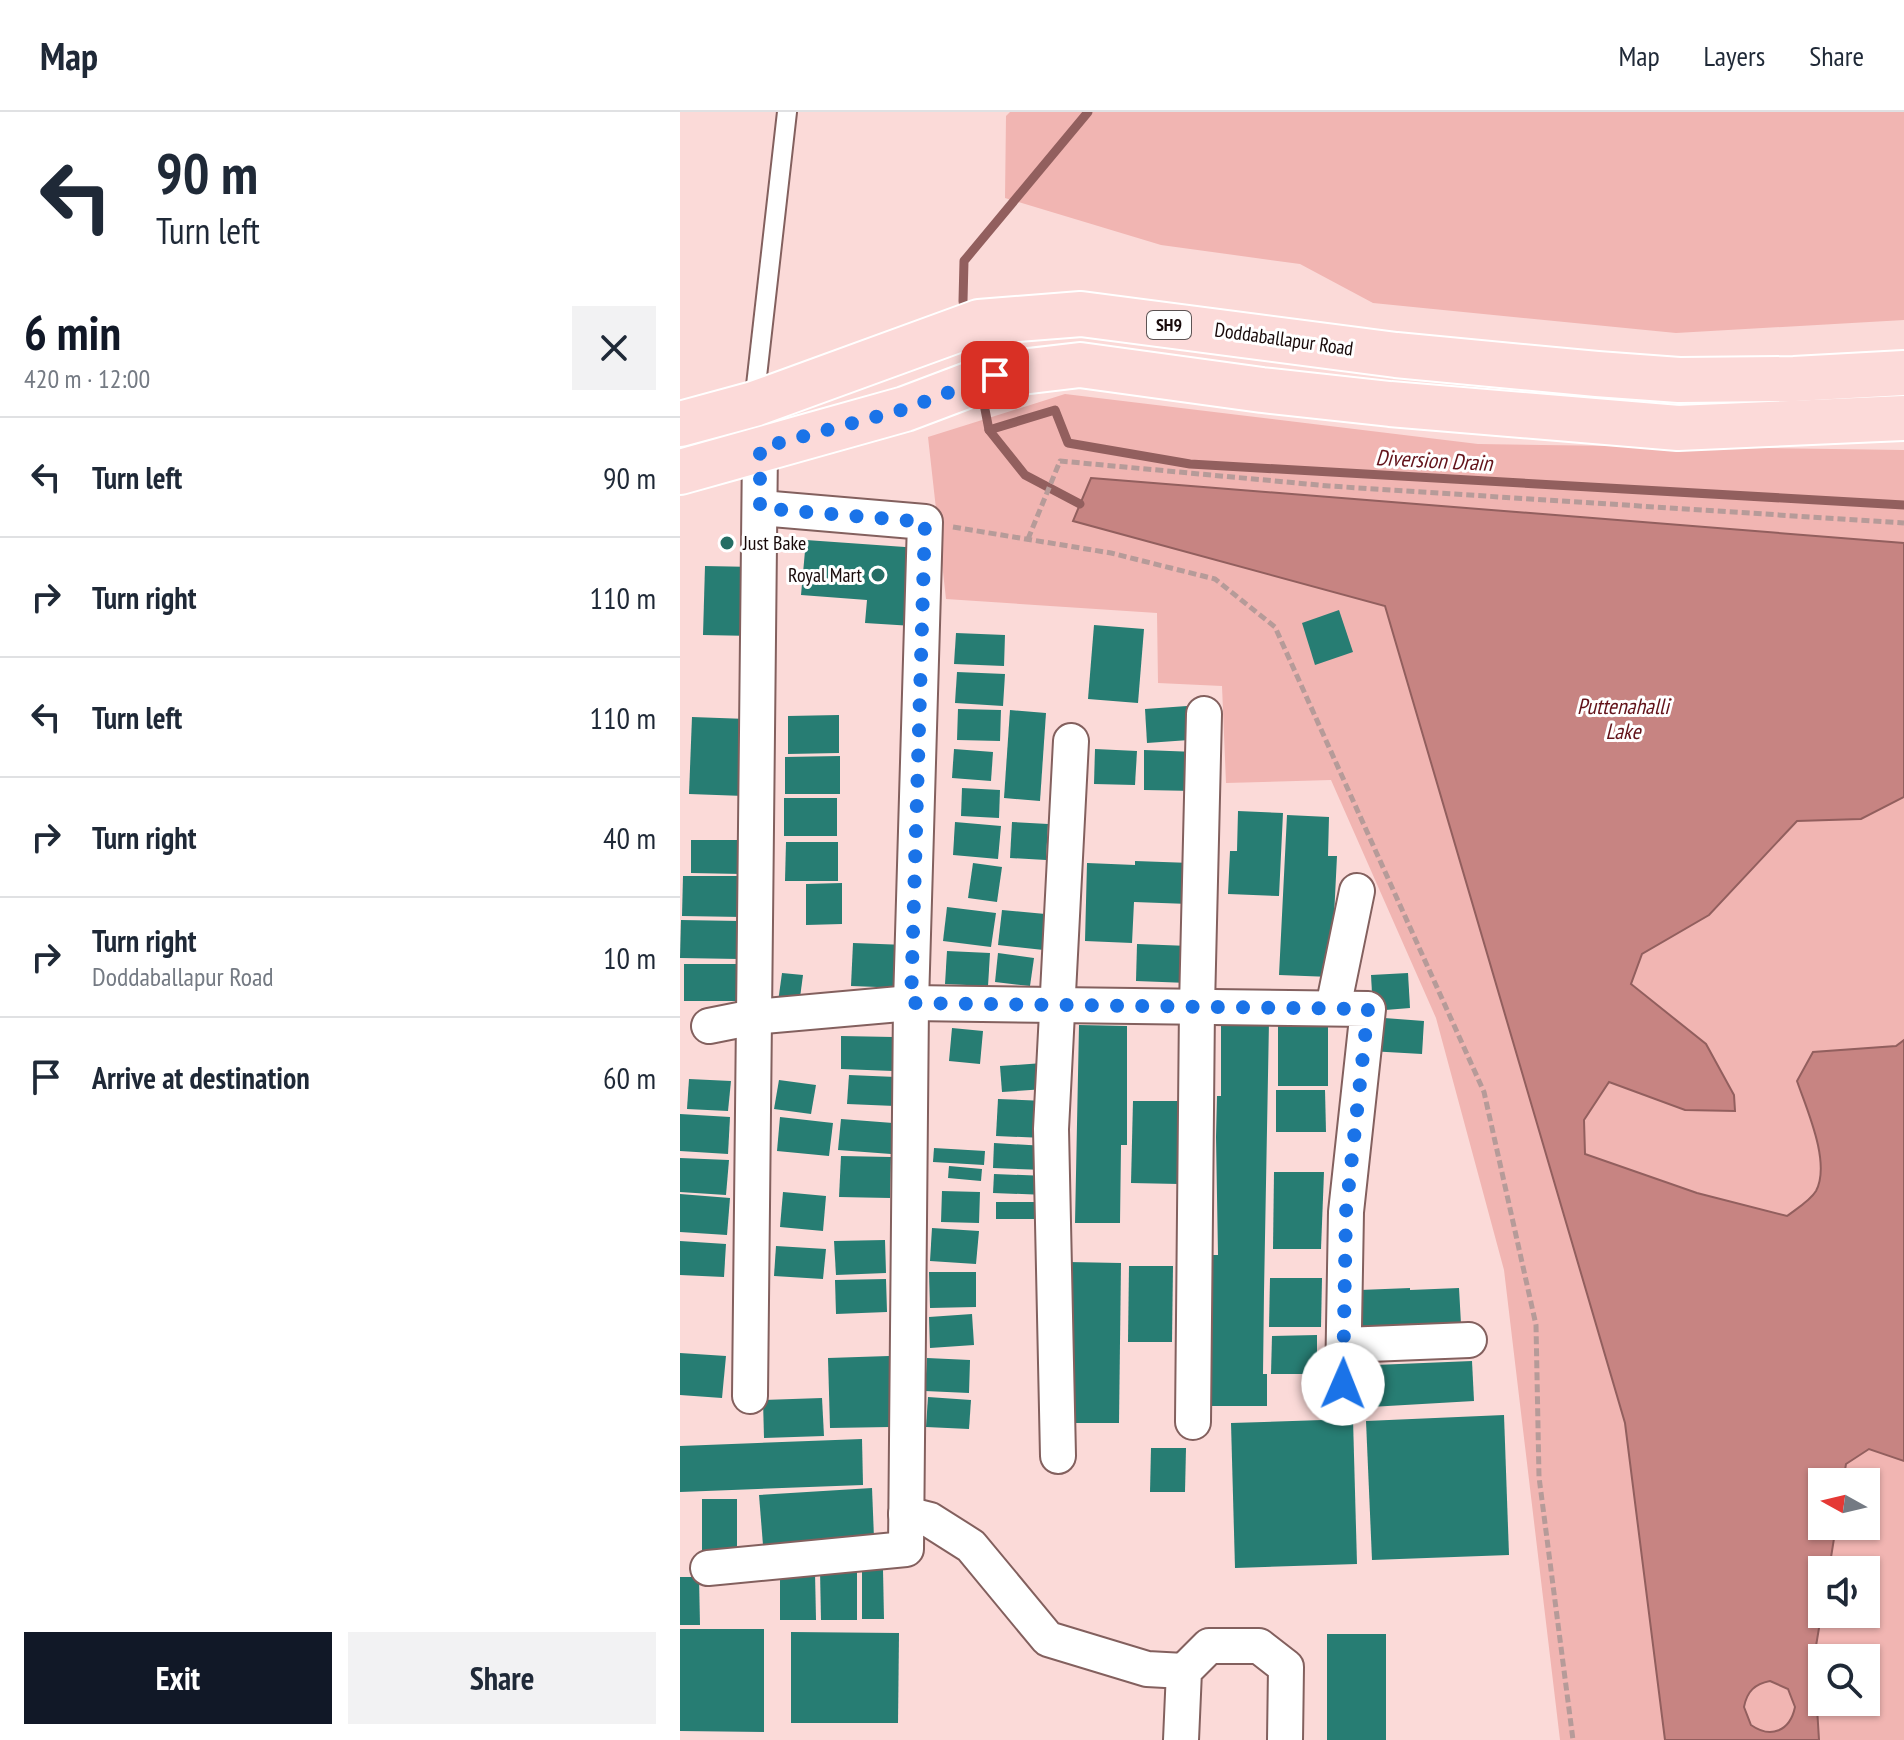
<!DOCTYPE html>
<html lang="en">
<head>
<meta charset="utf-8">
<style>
	:root { --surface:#fff; --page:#f2f2f3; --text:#1f2937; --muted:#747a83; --line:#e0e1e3; --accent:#111827 }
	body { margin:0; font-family:"PT Sans Narrow",sans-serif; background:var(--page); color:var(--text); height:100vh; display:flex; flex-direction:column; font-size:30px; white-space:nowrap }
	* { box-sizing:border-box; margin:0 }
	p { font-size:26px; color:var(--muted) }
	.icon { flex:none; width:44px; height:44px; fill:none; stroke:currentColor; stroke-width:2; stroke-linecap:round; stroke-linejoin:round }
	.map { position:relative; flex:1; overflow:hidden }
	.panel { display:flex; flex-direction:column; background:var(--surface); width:680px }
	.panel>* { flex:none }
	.hud { background:#fff; color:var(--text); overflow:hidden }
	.needle { width:52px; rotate:278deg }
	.buttons { position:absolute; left:1128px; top:1356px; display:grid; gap:16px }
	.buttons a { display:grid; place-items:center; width:72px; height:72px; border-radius:0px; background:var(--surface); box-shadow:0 2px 6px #0004; font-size:40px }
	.pin { position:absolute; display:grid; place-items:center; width:68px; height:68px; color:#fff; margin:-34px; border-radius:16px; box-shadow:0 4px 12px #0006 }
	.me { position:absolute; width:88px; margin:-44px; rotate:1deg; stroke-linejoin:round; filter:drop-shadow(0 0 6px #0008) }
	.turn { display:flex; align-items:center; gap:28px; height:168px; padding:0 24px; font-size:36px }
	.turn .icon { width:104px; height:104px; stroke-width:2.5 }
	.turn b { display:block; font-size:56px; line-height:68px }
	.round { display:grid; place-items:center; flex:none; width:84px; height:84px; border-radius:0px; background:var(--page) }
	.summary { display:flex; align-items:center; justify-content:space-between; height:136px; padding:0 24px }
	h1 { font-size:48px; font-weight:700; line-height:60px; color:var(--accent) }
	.action { display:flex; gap:16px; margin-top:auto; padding:16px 24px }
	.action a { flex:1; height:92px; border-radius:0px; background:var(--accent); color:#fff; font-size:32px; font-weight:700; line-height:92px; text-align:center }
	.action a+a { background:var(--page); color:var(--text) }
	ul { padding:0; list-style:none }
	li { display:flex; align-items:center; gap:24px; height:120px; padding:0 24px; border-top:2px solid var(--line) }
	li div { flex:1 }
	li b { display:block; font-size:30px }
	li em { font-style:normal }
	header { display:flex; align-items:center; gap:48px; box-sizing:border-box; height:112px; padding:0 40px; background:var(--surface); border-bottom:2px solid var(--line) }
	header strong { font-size:38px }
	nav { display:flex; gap:44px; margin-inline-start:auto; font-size:28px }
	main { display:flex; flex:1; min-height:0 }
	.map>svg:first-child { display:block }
</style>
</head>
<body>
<header>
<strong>Map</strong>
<nav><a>Map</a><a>Layers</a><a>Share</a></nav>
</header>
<main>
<section class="panel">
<div class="hud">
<div class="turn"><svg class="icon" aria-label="left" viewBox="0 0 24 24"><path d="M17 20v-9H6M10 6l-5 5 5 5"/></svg><div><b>90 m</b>Turn left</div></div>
</div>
<div class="summary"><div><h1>6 min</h1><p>420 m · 12:00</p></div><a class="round"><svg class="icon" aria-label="close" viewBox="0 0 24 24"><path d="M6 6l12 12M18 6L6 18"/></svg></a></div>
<ul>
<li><svg class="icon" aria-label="left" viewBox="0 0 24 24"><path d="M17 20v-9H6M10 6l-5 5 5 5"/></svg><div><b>Turn left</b></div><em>90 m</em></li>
<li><svg class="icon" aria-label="right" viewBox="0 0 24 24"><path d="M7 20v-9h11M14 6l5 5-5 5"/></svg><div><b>Turn right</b></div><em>110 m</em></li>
<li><svg class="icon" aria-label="left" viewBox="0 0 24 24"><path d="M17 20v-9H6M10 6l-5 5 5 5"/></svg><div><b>Turn left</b></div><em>110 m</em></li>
<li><svg class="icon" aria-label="right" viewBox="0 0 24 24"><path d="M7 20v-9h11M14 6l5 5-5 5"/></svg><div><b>Turn right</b></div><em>40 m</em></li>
<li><svg class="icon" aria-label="right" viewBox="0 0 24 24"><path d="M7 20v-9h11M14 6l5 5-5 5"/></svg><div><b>Turn right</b><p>Doddaballapur Road</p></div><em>10 m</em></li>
<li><svg class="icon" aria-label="arrive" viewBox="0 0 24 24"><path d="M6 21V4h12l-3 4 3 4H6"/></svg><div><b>Arrive at destination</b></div><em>60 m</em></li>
</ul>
<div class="action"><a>Exit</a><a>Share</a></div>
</section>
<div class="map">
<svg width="1224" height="1628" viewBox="0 0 1224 1628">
	<rect width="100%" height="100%" fill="#fbdad8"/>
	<g fill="#f1b5b2" fill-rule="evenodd">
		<polygon points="330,0 1224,0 1224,208 996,221 693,191 620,152 481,133 325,86 326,4"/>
		<polygon points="385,282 798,332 1224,338 1224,431 412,366 393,408 705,493 945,1311 985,1628 880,1628 824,1158 756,906 651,668 546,671 542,574 478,571 477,501 266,487 248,325"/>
		<path d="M 1224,685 L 1224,928 L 1216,934 L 1133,940 L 1117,970 C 1127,998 1151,1051 1136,1079 C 1130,1089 1116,1097 1107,1104 L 1017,1081 L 905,1042 L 904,1008 L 928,970 L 1005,998 L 1026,932 L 951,872 L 961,842 L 1029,803 L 1117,709 L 1181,707 Z"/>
		<path d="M 1189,1337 L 1224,1349 L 1224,1628 L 1139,1628 L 1134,1546 L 1142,1498 L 1142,1502 L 1186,1502 L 1186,1458 L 1149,1458 L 1156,1414 L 1186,1414 L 1186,1370 L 1163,1370 L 1166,1352 ZM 1142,1546 L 1186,1546 L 1186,1590 L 1142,1590 Z"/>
		<circle cx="1090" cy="1595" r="25"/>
	</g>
	<path fill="#c78482" stroke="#925f5e" stroke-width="2" fill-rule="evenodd" d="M 411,366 L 1224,431 L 1224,685 L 1181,707 L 1117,709 L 1029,803 L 962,842 L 951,872 L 1026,932 L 1054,983 L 1055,999 L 1005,998 L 929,970 L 904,1008 L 905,1042 L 1017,1081 L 1107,1104 C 1116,1097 1130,1089 1136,1079 C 1151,1051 1127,998 1117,969 L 1133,940 L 1216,934 L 1224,928 L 1224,1349 L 1189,1337 L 1166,1352 L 1163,1370 L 1142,1370 L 1142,1414 L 1156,1414 L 1149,1458 L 1142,1458 L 1142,1498 L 1134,1546 L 1139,1628 L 985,1628 L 945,1311 L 705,494 L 393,409 ZM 1090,1569 L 1108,1577 L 1115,1595 C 1110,1619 1091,1627 1071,1613 L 1064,1595 C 1067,1579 1075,1572 1090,1569 Z"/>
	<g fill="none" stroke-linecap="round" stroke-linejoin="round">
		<g stroke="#925f5e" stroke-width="9">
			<polyline points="285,201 283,189 284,149 408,0"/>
			<polyline points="302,282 309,318 345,363 400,392"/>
			<polyline points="309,318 375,298 388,331 510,352 1224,393"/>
		</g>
	</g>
	<g fill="#277d73">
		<polygon points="126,428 239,436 233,514 185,511 187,488 121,483"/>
		<polygon points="25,454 75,455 73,524 23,523"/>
		<polygon points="659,498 673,540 635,553 622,511"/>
		<polygon points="414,513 464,517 458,591 408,587"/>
		<polygon points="276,521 325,523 324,554 274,552"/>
		<polygon points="277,560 325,562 323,594 275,591"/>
		<polygon points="507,594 509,628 467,631 465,597"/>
		<polygon points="278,597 321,598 320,629 277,628"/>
		<polygon points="330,598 366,601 360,689 324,686"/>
		<polygon points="159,603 159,641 108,642 108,604"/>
		<polygon points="12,605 67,607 64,684 9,682"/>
		<polygon points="274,637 313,640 311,669 272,666"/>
		<polygon points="415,637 457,639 455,673 414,672"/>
		<polygon points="464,638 516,640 515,679 464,678"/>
		<polygon points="160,644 160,682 105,682 105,645"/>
		<polygon points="282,676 320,678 319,706 281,704"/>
		<rect x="104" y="686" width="53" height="38"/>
		<polygon points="558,699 603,701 599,784 548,782 550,739 557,739"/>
		<polygon points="607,703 649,705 648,744 657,744 651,865 599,863"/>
		<polygon points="275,710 321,714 318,747 273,743"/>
		<polygon points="332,710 368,712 366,748 330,746"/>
		<polygon points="11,728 63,728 62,762 11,761"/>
		<polygon points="106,730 158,730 158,769 105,769"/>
		<polygon points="455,749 511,751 509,792 454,790 452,831 405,829 407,751 455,753"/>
		<polygon points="293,751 322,755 317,790 288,786"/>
		<polygon points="3,764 62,764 62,805 2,804"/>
		<polygon points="162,771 162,812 126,813 126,772"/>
		<polygon points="267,795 316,801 311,835 263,829"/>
		<polygon points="322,798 376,803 373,839 318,833"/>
		<polygon points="1,808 60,809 59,847 0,846"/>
		<polygon points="173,831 226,833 224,876 171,874"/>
		<polygon points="457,832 509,834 508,871 456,869"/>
		<polygon points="267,839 310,841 308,874 265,872"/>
		<polygon points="318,841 354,846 350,874 315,870"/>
		<polygon points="4,852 57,852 56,889 4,889"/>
		<polygon points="102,861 123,863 119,893 98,890"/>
		<polygon points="728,861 730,896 693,899 691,863"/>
		<polygon points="691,905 744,909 742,942 689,939"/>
		<rect x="598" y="908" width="50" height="66"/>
		<polygon points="541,909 589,909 584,1180 583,1262 587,1262 587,1294 531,1294 532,1143 538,1143 536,1025 537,984 541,984"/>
		<polygon points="399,913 447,914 447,1033 441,1033 440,1111 395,1111"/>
		<polygon points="272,916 303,919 300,952 269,949"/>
		<polygon points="161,924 213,925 213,959 161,957"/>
		<polygon points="363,951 365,977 322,980 320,954"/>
		<polygon points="169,963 216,965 215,994 167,992"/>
		<polygon points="9,967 51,969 48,999 7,997"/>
		<polygon points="99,968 136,973 131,1002 94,997"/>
		<polygon points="596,978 645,978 646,1020 596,1020"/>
		<polygon points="318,987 366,989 364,1026 316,1024"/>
		<polygon points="453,989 501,989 499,1072 451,1071"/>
		<polygon points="0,1002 50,1005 48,1042 0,1039"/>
		<polygon points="100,1005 153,1011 149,1044 97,1039"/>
		<polygon points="161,1007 213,1011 211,1042 158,1038"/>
		<polygon points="314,1031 366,1034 365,1058 313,1056"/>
		<polygon points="254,1036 305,1039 304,1053 253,1050"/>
		<polygon points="161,1044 211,1045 210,1086 159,1085"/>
		<polygon points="0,1046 49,1048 46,1083 0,1080"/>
		<polygon points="269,1054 302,1057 301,1069 268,1066"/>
		<polygon points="594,1060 644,1060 641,1137 593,1137"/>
		<polygon points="314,1062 367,1064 366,1083 313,1081"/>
		<polygon points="262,1079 300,1080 299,1111 261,1110"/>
		<polygon points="103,1080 146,1084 143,1119 100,1115"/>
		<polygon points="0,1082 50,1086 47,1123 0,1120"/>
		<rect x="316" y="1090" width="48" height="17"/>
		<polygon points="252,1116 299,1119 296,1152 250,1149"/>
		<polygon points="205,1128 206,1161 156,1163 154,1129"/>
		<polygon points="0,1129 46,1132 44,1165 0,1163"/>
		<polygon points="96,1134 146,1137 143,1167 94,1164"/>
		<polygon points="388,1150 441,1151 439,1311 387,1311"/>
		<polygon points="449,1154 493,1154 492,1230 448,1230"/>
		<polygon points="249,1160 296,1160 296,1195 250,1196"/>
		<polygon points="590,1166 642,1166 641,1215 589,1215"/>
		<polygon points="206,1167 207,1200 156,1202 155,1168"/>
		<polygon points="730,1176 730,1178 779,1176 781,1212 681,1216 680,1178"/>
		<polygon points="292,1202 294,1233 250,1236 249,1205"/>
		<polygon points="637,1223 637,1262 591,1262 592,1224"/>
		<polygon points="0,1241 46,1244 42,1286 0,1283"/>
		<polygon points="209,1244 210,1315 150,1316 148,1246"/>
		<polygon points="247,1246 290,1248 289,1281 245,1279"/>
		<polygon points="792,1249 794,1289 673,1296 671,1254"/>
		<polygon points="248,1285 291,1288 289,1317 246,1315"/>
		<polygon points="142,1286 144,1324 84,1326 83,1288"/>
		<polygon points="824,1303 829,1443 692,1448 686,1309"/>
		<polygon points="673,1307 677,1452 555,1456 551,1311"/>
		<polygon points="182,1327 183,1373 0,1380 0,1334"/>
		<polygon points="471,1336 506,1336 505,1380 470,1380"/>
		<polygon points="192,1376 194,1426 83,1433 79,1383"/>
		<rect x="22" y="1387" width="35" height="52"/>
		<polygon points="177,1457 177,1508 141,1508 140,1458"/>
		<polygon points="182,1458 203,1458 204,1507 182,1507"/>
		<polygon points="135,1460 136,1508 100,1508 100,1461"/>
		<polygon points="0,1465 19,1465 20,1513 0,1513"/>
		<polygon points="0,1517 84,1517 84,1620 0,1619"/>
		<polygon points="111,1520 219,1521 218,1611 111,1611"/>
		<rect x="647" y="1522" width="59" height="106"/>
	</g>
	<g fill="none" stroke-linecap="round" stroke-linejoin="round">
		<g stroke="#83605e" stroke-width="22">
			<polyline id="service" points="74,291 107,0"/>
		</g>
		<g stroke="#83605e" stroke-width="38">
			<g id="minor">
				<polyline points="653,896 677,779"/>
				<polyline points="29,914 74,905 231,891 688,897 666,1100 663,1272"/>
				<polyline points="664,1233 789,1228"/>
				<polyline points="70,1284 80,336"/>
				<polyline points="513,1310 517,894 524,602"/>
				<polyline points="378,1344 371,1017 391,629"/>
				<polyline points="226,1402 250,1408 291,1434 368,1527 467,1557 504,1559"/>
				<polyline points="28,1456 226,1437 231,891 245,410 80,396"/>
				<polyline points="501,1628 504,1559 529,1534 579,1534 606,1555 605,1628"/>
			</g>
		</g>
		<g stroke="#fff" stroke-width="48">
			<g id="primary">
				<polyline points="0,312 74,292 299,210 401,202 716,243 917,262 999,268 1114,267 1224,261"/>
				<polyline points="0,360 225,297 315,263 400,253 582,278 710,292 998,316 1224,306"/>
			</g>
		</g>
		<g stroke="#b69b99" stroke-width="5" stroke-dasharray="8 4" stroke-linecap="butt">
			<polyline points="273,415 431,441 535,467 595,515 804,980 856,1213 859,1365 893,1628"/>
			<polyline points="348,427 380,349 649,374 1224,411"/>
		</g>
		<use href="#service" stroke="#fff" stroke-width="18"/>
		<use href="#minor" stroke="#fff" stroke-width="34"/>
		<use href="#primary" stroke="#fcdad9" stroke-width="44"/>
	</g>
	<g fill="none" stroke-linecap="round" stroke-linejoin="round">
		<polyline stroke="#1a73e8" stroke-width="14" stroke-dasharray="0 25.2" points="315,263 225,297 80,336 80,396 245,410 231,891 688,897 666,1100 663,1272"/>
	</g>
	<g fill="#256d64" stroke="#fff" stroke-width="3">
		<circle cx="47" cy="431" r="8"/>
		<circle cx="198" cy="463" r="8"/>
	</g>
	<g text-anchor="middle" stroke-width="6" stroke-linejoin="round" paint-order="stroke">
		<rect fill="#fff" stroke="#5d5454" stroke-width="2" x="467" y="199" width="44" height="28" rx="6"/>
		<g font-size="18" font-weight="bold" fill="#180a0a">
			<text x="489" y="219">SH9</text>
		</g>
		<g font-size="20" fill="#180a0a" stroke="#fff">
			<text transform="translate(604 227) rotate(8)" y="7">Doddaballapur Road</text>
		</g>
		<g font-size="20" fill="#180a0a" stroke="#fff" text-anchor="start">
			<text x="63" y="438">Just Bake</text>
			<text x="182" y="470" text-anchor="end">Royal Mart</text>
		</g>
		<g font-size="22" font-style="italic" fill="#63131a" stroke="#fff">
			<text transform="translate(754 348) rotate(3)" y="8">Diversion Drain</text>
			<text x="943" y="602">Puttenahalli<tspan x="943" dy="25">Lake</tspan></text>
		</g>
	</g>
</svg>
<div class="buttons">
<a><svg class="needle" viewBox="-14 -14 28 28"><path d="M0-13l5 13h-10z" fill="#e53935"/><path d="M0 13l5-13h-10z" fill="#747a83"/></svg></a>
<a><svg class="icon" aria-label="sound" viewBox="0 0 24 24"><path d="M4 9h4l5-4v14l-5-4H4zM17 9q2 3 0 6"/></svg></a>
<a><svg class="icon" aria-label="search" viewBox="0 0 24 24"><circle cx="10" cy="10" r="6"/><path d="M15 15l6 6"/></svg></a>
</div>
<div class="pin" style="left:315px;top:263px;background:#d93025"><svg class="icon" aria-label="arrive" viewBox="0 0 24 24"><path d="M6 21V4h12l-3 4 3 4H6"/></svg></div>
<svg class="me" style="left:663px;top:1272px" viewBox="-20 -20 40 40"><circle r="19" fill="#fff"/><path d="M0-13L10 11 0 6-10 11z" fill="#1a73e8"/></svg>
</div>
</main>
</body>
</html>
